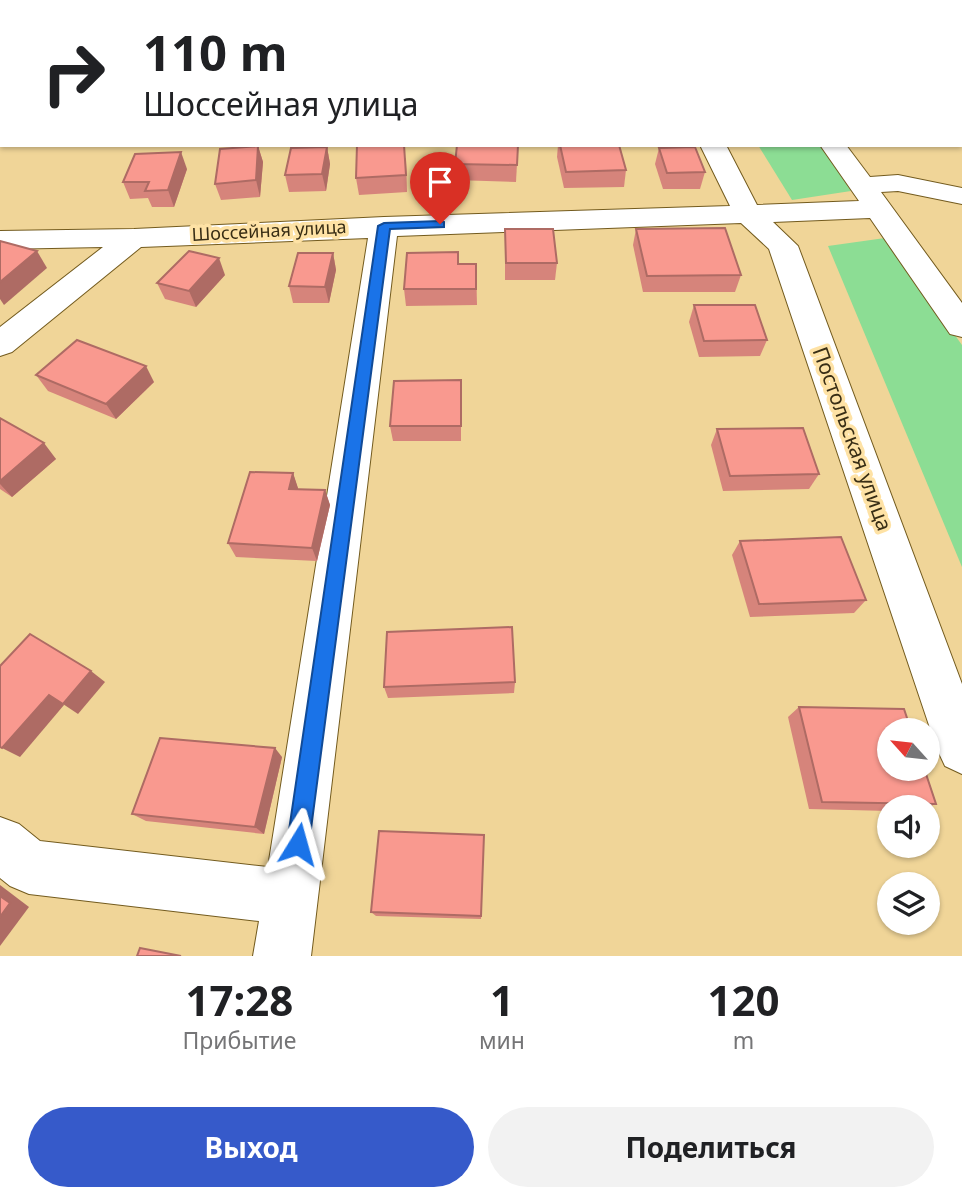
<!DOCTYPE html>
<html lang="ru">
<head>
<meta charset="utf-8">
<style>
	:root { --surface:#fff; --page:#f2f2f2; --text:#202124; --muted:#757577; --accent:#365aca }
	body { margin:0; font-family:"Noto Sans",sans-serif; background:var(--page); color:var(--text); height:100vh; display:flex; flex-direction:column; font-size:26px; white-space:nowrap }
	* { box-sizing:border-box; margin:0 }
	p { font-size:23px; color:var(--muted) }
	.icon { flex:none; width:38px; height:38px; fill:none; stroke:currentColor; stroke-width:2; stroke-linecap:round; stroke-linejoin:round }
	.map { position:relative; height:956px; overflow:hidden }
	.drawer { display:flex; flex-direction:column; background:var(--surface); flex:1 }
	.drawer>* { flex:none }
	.top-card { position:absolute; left:0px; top:0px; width:962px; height:147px; box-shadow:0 2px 5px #0004; background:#fff; color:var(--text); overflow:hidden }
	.needle { width:46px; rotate:297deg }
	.controls { position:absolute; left:877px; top:718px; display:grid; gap:14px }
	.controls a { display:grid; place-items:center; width:63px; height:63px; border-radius:50%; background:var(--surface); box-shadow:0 2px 5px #0004; font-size:35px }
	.pin { position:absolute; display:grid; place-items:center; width:60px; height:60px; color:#fff; margin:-72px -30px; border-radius:50% 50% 50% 0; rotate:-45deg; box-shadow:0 0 7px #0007 }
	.pin .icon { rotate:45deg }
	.me { position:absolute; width:77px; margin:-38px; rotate:8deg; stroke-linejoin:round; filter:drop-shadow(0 0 5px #0008) }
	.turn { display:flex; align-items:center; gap:24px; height:147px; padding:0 28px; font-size:32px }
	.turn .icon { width:91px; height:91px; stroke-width:2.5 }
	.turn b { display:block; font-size:49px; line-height:60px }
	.eta { display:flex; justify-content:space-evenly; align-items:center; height:119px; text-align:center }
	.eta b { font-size:42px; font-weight:700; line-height:49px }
	.action { display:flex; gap:14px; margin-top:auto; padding:14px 28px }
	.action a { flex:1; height:80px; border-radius:42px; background:var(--accent); color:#fff; font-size:28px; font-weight:700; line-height:80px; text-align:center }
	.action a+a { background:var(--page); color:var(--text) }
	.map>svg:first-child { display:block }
</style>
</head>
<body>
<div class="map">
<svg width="962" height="956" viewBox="0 0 962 956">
	<rect width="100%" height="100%" fill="#f0d598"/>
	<g fill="#8cdd94">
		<polygon points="758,145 822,145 851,191 792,200"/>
		<polygon points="885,238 962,345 962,567 828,246"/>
	</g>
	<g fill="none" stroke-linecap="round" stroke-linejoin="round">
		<g stroke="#735b1e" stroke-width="2">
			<g id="minor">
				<polygon points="287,0 312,0 286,2"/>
				<polygon points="626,0 647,0 648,2 627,2"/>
				<polygon points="729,0 749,0 750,2 730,2"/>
				<rect x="941" y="0" width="20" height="2"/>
				<rect x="0" y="82" width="2" height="14"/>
				<polygon points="700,145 726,145 757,205 859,201 820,145 846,145 870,177 898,175 962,188 962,204 898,191 881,192 962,303 962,337 950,334 870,218 773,222 798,246 962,684 962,774 945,766 937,749 769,249 741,223 397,236 311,956 253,956 259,921 29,894 10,886 0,878 0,817 19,824 40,841 268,867 368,238 141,247 12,352 0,356 0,327 103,247 0,249 0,231 134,229 384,217 730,206"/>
			</g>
		</g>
		<use href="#minor" fill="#fff" fill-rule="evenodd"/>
	</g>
	<g fill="#d6847b">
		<polygon points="166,0 211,0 211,2 169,2"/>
		<polygon points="351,0 400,0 400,2 352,2"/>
		<rect x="961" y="8" width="1" height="72"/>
		<polygon points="518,145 516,182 455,180 455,164"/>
		<polygon points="558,145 619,145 626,170 624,187 564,188 557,157"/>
		<polygon points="258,146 263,162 260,197 221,200 215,184"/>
		<polygon points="327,147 330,164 326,191 289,192 285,175"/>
		<polygon points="659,148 705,172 700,189 663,189 655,164"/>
		<polygon points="406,158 407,192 359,195 356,178"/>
		<polygon points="187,169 174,207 152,207 148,198 130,199 123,182"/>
		<polygon points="505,229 557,263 555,280 505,280"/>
		<polygon points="636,229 741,275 735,292 643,292 633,245"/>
		<polygon points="333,253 336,270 329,303 293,303 289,286"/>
		<polygon points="458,264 476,264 477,305 406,306 404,289"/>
		<polygon points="225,275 196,307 165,299 157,283"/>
		<polygon points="694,305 767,340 760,356 699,357 689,322"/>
		<polygon points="36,375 154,382 116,419 48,391"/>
		<polygon points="461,380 461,441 393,441 390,426"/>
		<polygon points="0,418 56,459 12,497 0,489"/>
		<polygon points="717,429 819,474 809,489 723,491 711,445"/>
		<polygon points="293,473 298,489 325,490 330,505 317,561 236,557 228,543"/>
		<polygon points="740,541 866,600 854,613 750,617 732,555"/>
		<polygon points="515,682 514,693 388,698 384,687"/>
		<polygon points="799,707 936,804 928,807 889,807 889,811 809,809 788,717"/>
		<polygon points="282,757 264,834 146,821 132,814"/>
		<polygon points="484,835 481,919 376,916 371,912"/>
	</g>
	<g fill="#ae6b64">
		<polygon points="179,0 211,0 211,2 180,2"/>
		<polygon points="373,0 400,0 400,2 370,2"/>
		<rect x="0" y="126" width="2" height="19"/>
		<polygon points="258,146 263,162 260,197 256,180"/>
		<polygon points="327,147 330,164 326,191 322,174"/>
		<polygon points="181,152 187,169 174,207 168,190"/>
		<polygon points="37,251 47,268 4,305 0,299 0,282"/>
		<polygon points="333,253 336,270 329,303 325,287"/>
		<polygon points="219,258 225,275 196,307 189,291"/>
		<polygon points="146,366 154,382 116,419 106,404"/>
		<polygon points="44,443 56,459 12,497 0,484 0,481"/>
		<polygon points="293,473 298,488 295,503 289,489"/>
		<polygon points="325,490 330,505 317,561 312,548"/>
		<polygon points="91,671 105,682 78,714 63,704"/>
		<polygon points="49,695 64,705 20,757 2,748"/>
		<polygon points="275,748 282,757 264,834 255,827"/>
		<polygon points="0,885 29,907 0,946"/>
	</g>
	<g fill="#f9998f" stroke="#ae6b64" stroke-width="2">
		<polygon points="104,0 120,0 122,2 98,2"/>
		<rect x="961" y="8" width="1" height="34"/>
		<rect x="0" y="92" width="2" height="34"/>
		<polygon points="357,145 404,145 406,175 356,178"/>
		<polygon points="457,145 518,145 517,165 455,164"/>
		<polygon points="560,145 619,145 626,170 566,172"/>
		<polygon points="258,146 256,180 215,184 220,149"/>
		<polygon points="327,147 322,174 285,175 291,148"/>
		<polygon points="695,147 705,172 667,173 659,148"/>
		<polygon points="181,152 168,190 145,191 149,182 123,182 135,154"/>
		<polygon points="725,228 741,275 647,276 636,229"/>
		<polygon points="505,229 553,229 557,263 506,263"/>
		<polygon points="0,241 37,251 0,282"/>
		<polygon points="189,251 219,258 189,291 157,283"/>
		<polygon points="458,252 458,264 476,264 476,289 404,289 407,253"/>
		<polygon points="298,253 333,253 325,287 289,286"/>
		<polygon points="694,305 755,305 767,340 704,341"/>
		<polygon points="77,340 146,366 106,404 36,375"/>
		<polygon points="461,380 461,426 390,426 394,381"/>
		<polygon points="0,418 44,443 0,481"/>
		<polygon points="803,428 819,474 730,476 717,429"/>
		<polygon points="250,472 293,473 289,489 325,490 312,548 228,543"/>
		<polygon points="841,537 866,600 759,604 740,541"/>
		<polygon points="512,627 515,682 384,687 387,632"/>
		<polygon points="30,634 91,671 63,704 49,695 2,748 0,747 0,666"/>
		<polygon points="799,707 904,709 911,730 889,730 889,768 924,768 936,804 822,802"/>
		<polygon points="160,738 275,748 255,827 132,814"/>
		<polygon points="379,831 484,835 481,916 371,912"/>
		<polygon points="0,896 10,903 0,917"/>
		<polygon points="140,948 181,956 137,956"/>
	</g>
	<polygon fill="#1a73e8" stroke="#114b97" stroke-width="2" points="440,221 444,222 444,227 390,229 309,844 306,852 298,855 290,852 287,844 378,226 384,223"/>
	<g text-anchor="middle" stroke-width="7" stroke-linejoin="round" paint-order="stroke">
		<g font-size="18" fill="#392e15" stroke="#fee2a5">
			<text transform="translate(269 231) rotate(-3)" y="6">Шоссейная улица</text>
		</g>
		<g font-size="21" fill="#392e15" stroke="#fee2a5">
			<text transform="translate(852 439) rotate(70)" y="7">Постольская улица</text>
		</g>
	</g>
</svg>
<div class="controls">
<a><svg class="needle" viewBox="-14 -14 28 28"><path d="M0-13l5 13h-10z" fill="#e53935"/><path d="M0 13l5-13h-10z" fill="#757577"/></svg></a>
<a><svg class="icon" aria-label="sound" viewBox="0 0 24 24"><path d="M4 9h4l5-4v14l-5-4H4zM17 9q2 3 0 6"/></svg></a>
<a><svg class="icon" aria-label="layers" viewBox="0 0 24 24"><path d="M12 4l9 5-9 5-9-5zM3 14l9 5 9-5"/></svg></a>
</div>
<div class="pin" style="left:440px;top:224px;background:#d93025"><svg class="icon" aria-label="arrive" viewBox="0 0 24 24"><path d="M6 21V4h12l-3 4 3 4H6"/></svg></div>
<svg class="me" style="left:298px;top:844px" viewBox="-20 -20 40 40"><path d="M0-17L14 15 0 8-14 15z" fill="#1a73e8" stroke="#fff" stroke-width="4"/></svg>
<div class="top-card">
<div class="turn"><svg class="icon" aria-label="right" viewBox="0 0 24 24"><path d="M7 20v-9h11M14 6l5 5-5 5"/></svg><div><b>110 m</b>Шоссейная улица</div></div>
</div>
</div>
<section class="drawer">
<div class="eta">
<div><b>17:28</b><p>Прибытие</p></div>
<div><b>1</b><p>мин</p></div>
<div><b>120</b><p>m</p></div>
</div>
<div class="action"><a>Выход</a><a>Поделиться</a></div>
</section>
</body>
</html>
